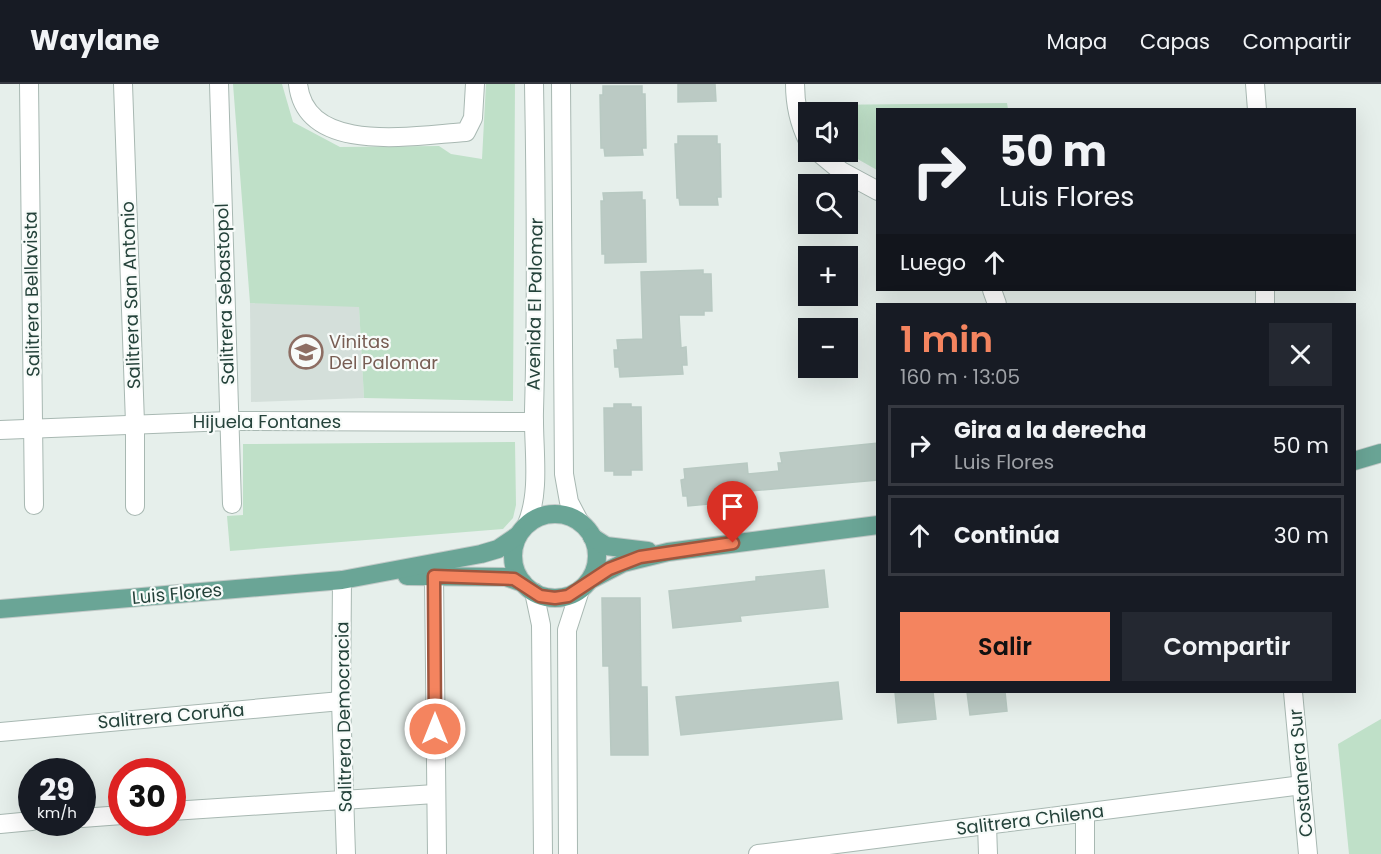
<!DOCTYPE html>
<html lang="es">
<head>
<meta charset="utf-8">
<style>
	:root { --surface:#171b24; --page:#242831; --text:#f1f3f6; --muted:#9ea1a6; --line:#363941; --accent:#f4845f }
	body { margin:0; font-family:Poppins,sans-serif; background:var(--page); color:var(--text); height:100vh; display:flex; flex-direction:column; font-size:22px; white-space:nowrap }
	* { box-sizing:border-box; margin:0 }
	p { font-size:20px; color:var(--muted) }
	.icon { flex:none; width:33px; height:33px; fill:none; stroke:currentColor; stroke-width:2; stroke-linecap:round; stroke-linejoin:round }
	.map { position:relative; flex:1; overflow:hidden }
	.panel { position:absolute; left:876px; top:219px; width:480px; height:390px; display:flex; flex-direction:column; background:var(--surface); border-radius:0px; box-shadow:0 6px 24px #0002 }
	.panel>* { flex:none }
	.top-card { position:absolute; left:876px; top:24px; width:480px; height:183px; border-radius:0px; box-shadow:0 6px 24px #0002; background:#171b24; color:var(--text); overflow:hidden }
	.controls { position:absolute; left:798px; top:18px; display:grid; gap:12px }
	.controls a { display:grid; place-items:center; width:60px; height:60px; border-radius:0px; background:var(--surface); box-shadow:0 6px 24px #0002; font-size:30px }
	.speed { position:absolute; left:18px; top:674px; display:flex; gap:12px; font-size:30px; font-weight:700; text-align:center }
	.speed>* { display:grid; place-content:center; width:78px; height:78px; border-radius:50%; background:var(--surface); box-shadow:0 6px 24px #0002; line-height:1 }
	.speed small { font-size:15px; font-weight:400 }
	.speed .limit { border:9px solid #d22; background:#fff; color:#111 }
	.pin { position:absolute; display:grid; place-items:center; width:51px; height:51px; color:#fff; margin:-62px -26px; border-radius:50% 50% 50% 0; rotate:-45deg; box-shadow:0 0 6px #0007 }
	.pin .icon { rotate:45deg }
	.me { position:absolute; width:66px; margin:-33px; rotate:0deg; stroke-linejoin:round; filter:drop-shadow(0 0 4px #0008) }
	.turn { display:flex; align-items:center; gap:21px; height:126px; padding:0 24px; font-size:27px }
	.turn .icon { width:78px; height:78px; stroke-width:2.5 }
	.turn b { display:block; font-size:42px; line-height:51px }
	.then { display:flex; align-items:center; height:57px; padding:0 24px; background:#0003; gap:12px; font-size:22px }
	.round { display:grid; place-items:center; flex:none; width:63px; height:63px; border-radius:0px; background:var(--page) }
	.head { display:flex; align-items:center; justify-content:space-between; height:102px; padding:0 24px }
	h1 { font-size:36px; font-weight:600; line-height:45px; color:var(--accent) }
	.cta { display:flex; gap:12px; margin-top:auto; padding:12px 24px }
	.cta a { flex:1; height:69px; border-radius:0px; background:var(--accent); color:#111; font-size:24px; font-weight:600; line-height:69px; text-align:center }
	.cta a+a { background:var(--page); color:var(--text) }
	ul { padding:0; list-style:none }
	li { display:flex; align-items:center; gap:18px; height:81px; margin:0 12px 9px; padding:0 12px; border:3px solid var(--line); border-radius:0px }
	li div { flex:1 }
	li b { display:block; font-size:22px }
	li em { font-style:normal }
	header { display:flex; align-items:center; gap:36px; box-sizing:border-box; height:84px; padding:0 30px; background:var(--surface); border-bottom:2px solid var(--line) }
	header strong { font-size:28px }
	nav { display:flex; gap:33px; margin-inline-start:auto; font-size:21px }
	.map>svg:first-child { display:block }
</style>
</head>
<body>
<header>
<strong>Waylane</strong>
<nav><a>Mapa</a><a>Capas</a><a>Compartir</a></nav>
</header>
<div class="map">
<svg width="1381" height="770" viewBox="0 0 1381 770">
	<rect width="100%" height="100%" fill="#e6efeb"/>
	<polygon fill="#d4dfda" points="250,219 359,222 364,314 251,318"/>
	<g fill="#bfe0c8">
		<polygon points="233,0 282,0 293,38 340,63 439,62 451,70 482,75 486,0 515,0 513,317 364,314 359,223 250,219"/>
		<polygon points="1007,19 1008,25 878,26 877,86 845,68 848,68 848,28 820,28 820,21"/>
		<polygon points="515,358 516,421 513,434 503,445 230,467 227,432 243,431 243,360"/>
		<polygon points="1381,635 1381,770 1349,770 1338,660"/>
	</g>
	<g fill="#bbcac4" stroke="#b8c9c2" stroke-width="1.5">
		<polygon points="678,0 715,0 716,17 678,18"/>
		<polygon points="603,2 642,2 642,10 645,10 646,64 642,64 643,71 605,72 604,64 601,64 600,11 603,11"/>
		<polygon points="678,52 717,52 717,60 720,60 721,113 717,113 718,121 680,121 679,114 677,114 675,60 678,60"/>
		<polygon points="642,108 642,116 645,116 646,178 605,179 605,170 602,170 601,117 604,117 603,109"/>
		<polygon points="703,186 703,190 711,190 712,227 704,227 704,231 679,231 681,264 686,263 687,281 682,281 683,290 620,293 619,283 615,283 614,266 618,266 617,256 643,255 641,188"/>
		<polygon points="614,320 631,320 631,323 641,323 642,386 631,386 631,391 614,391 614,387 605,387 604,324 614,324"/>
		<polygon points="878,359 878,396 750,407 751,416 688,422 687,412 683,412 681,396 685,395 684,385 747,379 748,390 779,387 778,379 782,379 780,369"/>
		<polygon points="824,486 828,523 740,532 741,537 673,544 669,507 756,497 756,493"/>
		<polygon points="602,514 640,514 641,603 647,603 648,671 611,671 609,582 603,582"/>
		<polygon points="838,598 842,635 681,651 676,613"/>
		<polygon points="895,608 933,608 936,635 898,639"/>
		<polygon points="967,608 1005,608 1007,627 970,631"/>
	</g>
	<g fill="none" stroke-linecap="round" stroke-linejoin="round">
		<g stroke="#a8b8b2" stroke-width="20">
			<g id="minor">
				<polyline points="29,0 34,421"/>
				<polyline points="123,0 135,339 135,422"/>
				<polyline points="219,0 232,420"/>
				<path d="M 298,0 C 306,72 415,51 466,48 L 473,34 L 475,0"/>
				<polyline points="561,0 564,390 569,418 579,437"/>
				<path d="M 795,0 C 795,21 799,39 808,57"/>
				<polyline points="1255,0 1257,26"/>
				<polyline points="818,68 841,87 878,107"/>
				<polyline points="992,206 997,220"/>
				<polyline points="1265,220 1265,206"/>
				<polyline points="0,346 229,337 534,338"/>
				<path d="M 527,440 C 541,406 533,364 534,327 C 537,218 536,109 534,0"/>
				<polyline points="434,492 437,770"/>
				<polyline points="342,496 341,617 346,770"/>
				<polyline points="534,508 541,541 543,770"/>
				<polyline points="1293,608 1308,770"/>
				<polyline points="0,648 341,617"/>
				<polyline points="172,727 435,710"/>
				<polyline points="1085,729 1085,770"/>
				<polyline points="82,734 122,731"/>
				<polyline points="0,740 32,737"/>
				<polyline points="987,741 988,770"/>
				<polyline points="568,770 567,546 580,506"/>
				<polyline points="758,770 1302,701"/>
			</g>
		</g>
		<g stroke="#c2cac8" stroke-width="20">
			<g id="major">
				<polyline points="1354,377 1381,369"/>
				<circle cx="555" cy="472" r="42"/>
				<polyline points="592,453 606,462 648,467"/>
				<polyline points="407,492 506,493 523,499"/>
				<polyline points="590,496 623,479 668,468 878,441"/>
				<polyline points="0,525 342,496 481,470 498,465 517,452"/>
			</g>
		</g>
		<use href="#minor" stroke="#fff" stroke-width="18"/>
		<use href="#major" stroke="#6aa596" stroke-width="18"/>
	</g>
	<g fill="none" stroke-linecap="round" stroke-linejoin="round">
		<g stroke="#9f563e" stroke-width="15">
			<polyline id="route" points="435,645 434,492 514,495 540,512 555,514 568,512 609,485 640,473 733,459"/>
		</g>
		<use href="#route" stroke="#f4845f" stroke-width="10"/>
	</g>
	<defs>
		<g id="school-ring" transform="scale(1.725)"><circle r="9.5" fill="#f7fbf9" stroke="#8d6e63" stroke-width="1.5"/><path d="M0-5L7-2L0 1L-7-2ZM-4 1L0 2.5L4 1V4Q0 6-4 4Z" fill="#8d6e63"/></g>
	</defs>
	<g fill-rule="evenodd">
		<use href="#school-ring" x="306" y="268"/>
	</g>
	<g text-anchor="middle" stroke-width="4.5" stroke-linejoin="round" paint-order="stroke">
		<g font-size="18" fill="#24423a" stroke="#f7fbf9">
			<text transform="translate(32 210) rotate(-91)" y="6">Salitrera Bellavista</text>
			<text transform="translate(225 210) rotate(-92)" y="6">Salitrera Sebastopol</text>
			<text transform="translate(131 211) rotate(-92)" y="6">Salitrera San Antonio</text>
			<text transform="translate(535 220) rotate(-89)" y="6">Avenida El Palomar</text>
			<text x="267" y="344">Hijuela Fontanes</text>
			<text transform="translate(177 510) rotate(-5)" y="6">Luis Flores</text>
			<text transform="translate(171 632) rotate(-5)" y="6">Salitrera Coruña</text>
			<text transform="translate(344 633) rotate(-91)" y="6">Salitrera Democracia</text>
			<text transform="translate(1301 689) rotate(-95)" y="6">Costanera Sur</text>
			<text transform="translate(1030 736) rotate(-7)" y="6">Salitrera Chilena</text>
		</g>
		<g font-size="18" fill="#785e54" stroke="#f7fbf9" text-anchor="start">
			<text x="329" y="264">Vinitas<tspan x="329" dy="21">Del Palomar</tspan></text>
		</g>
	</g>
</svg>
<div class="controls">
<a><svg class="icon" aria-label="sound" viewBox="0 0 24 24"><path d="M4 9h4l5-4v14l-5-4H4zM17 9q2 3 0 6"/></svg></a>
<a><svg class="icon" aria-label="search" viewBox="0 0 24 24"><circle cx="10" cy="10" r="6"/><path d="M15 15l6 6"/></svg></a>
<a>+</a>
<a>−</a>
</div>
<div class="speed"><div>29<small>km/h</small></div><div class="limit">30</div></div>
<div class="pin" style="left:733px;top:459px;background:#d93025"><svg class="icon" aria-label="arrive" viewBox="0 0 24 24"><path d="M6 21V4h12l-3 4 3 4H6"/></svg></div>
<svg class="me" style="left:435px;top:645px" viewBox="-20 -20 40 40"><circle r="17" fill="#f4845f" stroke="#fff" stroke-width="3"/><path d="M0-11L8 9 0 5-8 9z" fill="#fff"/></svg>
<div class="top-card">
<div class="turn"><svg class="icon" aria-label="right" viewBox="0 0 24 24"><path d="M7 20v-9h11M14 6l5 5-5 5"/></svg><div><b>50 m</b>Luis Flores</div></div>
<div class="then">Luego<svg class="icon" aria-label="ahead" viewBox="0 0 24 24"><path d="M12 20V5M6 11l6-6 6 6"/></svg></div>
</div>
<section class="panel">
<div class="head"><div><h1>1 min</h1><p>160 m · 13:05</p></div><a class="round"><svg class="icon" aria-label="close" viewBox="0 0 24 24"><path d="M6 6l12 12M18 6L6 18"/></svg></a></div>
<ul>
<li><svg class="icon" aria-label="right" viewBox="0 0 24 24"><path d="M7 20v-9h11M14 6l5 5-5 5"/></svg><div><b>Gira a la derecha</b><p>Luis Flores</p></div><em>50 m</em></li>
<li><svg class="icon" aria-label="ahead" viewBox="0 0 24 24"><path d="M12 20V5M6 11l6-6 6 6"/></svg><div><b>Continúa</b></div><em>30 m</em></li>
</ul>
<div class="cta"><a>Salir</a><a>Compartir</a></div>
</section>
</div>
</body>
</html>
